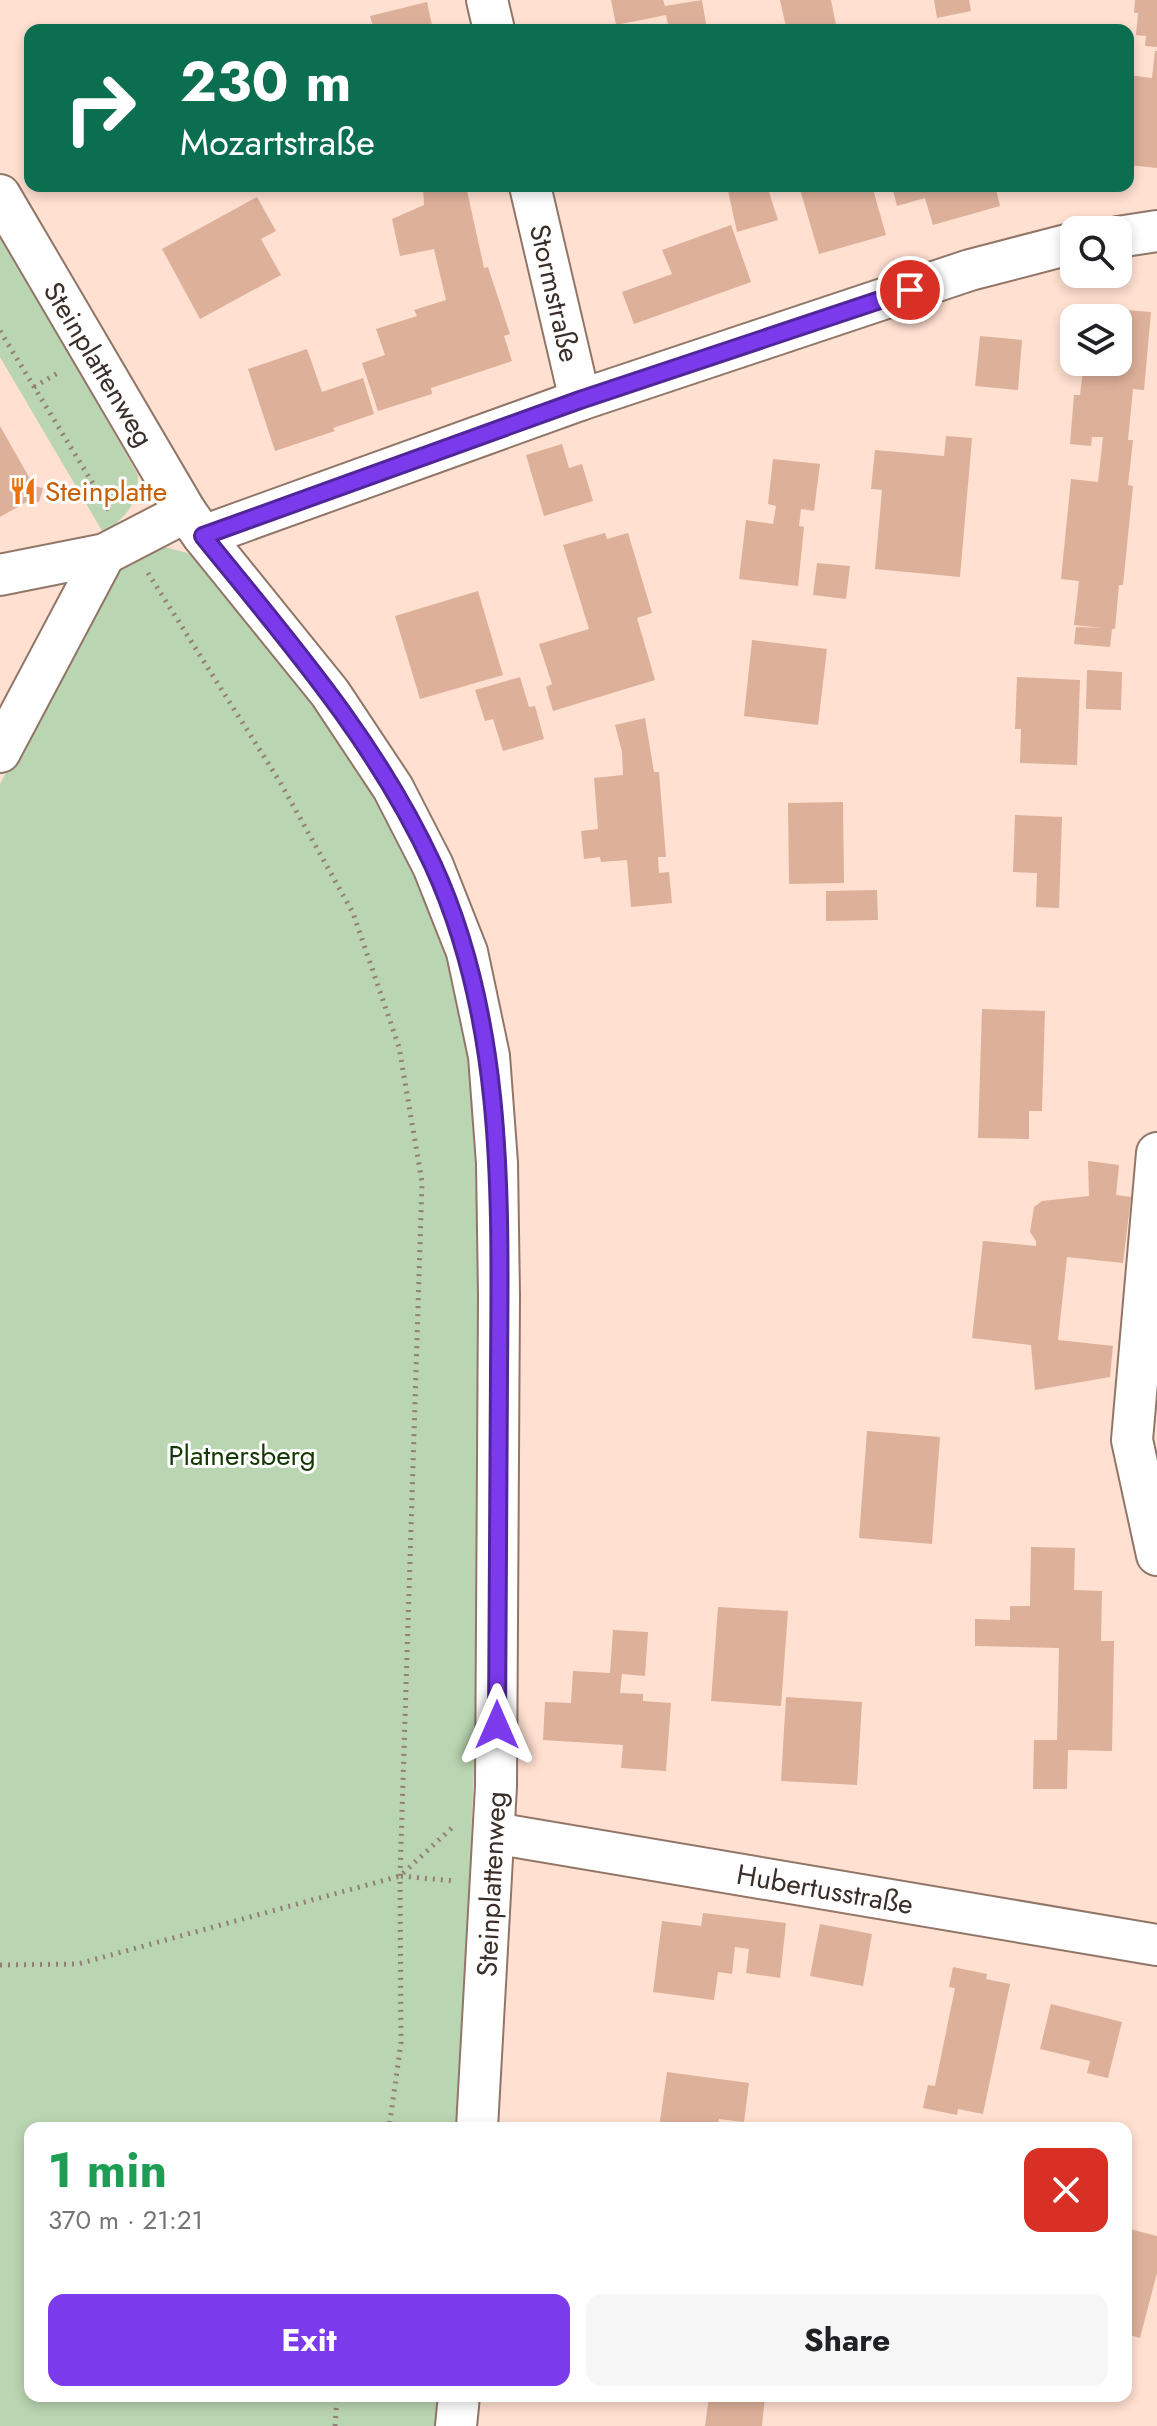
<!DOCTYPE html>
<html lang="en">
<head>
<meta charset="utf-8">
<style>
	:root { --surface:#fff; --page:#f6f6f6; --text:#202124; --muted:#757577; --accent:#7c3aed }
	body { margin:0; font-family:Jost,sans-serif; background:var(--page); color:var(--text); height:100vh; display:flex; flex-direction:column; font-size:30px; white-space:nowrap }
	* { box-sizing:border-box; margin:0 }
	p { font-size:26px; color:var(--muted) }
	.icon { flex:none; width:44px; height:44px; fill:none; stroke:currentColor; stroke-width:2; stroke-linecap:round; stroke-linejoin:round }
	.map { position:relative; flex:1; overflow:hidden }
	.side { position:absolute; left:24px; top:2122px; width:1108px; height:280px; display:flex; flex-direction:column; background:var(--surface); border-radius:16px; box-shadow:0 4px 12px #0003 }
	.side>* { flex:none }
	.banner { position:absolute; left:24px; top:24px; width:1110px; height:168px; border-radius:16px; box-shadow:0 4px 12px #0003; background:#0b6e4f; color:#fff; overflow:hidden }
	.tools { position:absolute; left:1060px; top:216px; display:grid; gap:16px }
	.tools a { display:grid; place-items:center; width:72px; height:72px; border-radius:16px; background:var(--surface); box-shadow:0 4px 12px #0003; font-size:40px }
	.pin { position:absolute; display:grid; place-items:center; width:68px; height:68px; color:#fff; margin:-34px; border:4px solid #fff; border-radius:50%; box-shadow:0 2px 8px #0007 }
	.me { position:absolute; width:88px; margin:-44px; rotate:0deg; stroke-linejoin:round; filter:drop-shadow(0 0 6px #0008) }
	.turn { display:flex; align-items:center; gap:28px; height:168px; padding:0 24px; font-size:36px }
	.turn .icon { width:104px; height:104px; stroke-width:2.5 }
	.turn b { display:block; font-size:56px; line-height:68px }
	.round { display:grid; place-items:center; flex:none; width:84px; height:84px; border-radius:16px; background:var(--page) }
	.headline { display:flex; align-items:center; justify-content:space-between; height:136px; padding:0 24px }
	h1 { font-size:48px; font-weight:700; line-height:60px; color:#1e9e55 }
	.primary-button { display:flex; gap:16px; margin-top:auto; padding:16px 24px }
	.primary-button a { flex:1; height:92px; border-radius:16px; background:var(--accent); color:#fff; font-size:32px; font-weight:700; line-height:92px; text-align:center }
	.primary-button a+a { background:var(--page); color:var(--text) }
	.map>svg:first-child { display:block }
</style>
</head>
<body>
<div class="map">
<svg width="1157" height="2426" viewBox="0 0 1157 2426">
	<rect width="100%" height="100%" fill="#ffe0d1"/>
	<g fill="#bad5b1">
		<path d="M 0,233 L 138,475 C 137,507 127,514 104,534 L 0,357 Z"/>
		<polygon points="157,545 199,556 338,719 436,904 479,1082 481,1583 460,2128 30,2128 30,2396 443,2396 441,2426 0,2426 0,784 98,602 120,566"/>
	</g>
	<g fill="#ddb09a">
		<polygon points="611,0 663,0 665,6 702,0 707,30 669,30 666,15 616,25"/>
		<polygon points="780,0 831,0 837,30 777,30 786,27"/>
		<polygon points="934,0 969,0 971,11 937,18"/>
		<polygon points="1135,0 1157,0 1157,47 1145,46 1146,36 1136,35 1138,13 1134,13"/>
		<polygon points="427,2 433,30 374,30 370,16"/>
		<polygon points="1155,51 1157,51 1157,168 1128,165 1128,75 1152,78"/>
		<polygon points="423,186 466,186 484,268 488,267 510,334 504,336 512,361 431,388 432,394 378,411 362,363 385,355 376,329 417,316 414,310 446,300 434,249 400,256 392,219 424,205"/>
		<polygon points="727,186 767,186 778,220 737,232"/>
		<polygon points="799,186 872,186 886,235 819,254"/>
		<polygon points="892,186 995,186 1000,206 933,225 925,198 897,206"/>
		<polygon points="257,197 276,231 261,239 281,275 200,319 162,249"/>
		<polygon points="731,225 751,282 634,324 622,292 672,274 662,250"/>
		<polygon points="1089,307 1151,312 1144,390 1133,389 1128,440 1133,440 1128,485 1133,486 1123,585 1119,585 1115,629 1112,629 1110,647 1074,644 1076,627 1102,628 1074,625 1079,581 1061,579 1071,479 1098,482 1103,437 1092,437 1091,446 1070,444 1074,395 1080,395 1084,362 1118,362 1118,318 1088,318"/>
		<polygon points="980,336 1022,340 1018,390 975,386"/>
		<polygon points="307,349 322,392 363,378 374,414 333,428 335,431 275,451 248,369"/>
		<polygon points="0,426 34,486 43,488 39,502 30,500 0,517"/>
		<polygon points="946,436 972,438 960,577 875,569 882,490 871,489 875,450 944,456"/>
		<polygon points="562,444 569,468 582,464 593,501 544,516 526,455"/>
		<polygon points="773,459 820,464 814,511 801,509 799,526 804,527 798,586 739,579 746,520 773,524 776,506 768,504"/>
		<polygon points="605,533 607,539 628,533 652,613 637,618 655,680 553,711 546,687 552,684 539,644 589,629 563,545"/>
		<polygon points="817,563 850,566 846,599 813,595"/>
		<polygon points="478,591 503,675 420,699 395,616"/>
		<polygon points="752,640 827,649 818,725 744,716"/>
		<polygon points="1087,670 1122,672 1121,710 1086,709"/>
		<polygon points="520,677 529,707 535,706 544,739 503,751 493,719 485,721 475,690"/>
		<polygon points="1017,677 1080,680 1077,765 1020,763 1021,729 1015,729"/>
		<polygon points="645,718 654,772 659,772 666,857 658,857 659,873 669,872 672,903 631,907 627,860 601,862 600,857 584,859 581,831 598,829 594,778 623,775 622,752 615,725"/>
		<polygon points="843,802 844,883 789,884 788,803"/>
		<polygon points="1015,815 1062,817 1059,908 1036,907 1037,873 1013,872"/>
		<polygon points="877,890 878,920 826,921 826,891"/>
		<polygon points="982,1009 1045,1011 1042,1111 1029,1111 1029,1139 978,1138"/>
		<polygon points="1088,1161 1119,1165 1116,1195 1131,1197 1123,1263 1067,1257 1058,1340 1113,1346 1110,1377 1035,1390 1031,1345 972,1338 983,1241 1036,1246 1036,1241 1030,1232 1034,1207 1042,1201 1089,1196"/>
		<polygon points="867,1431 940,1437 932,1544 859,1538"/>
		<polygon points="1031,1547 1075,1548 1074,1590 1102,1591 1101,1641 1114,1641 1112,1751 1068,1750 1067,1789 1033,1789 1034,1740 1057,1740 1059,1648 975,1646 975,1619 1010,1620 1010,1606 1030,1606"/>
		<polygon points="718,1607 788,1611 781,1706 711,1701"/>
		<polygon points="613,1630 648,1632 645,1676 622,1674 620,1693 643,1694 643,1701 671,1703 666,1771 621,1768 623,1745 543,1740 545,1702 571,1703 573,1671 610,1673"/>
		<polygon points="786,1697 862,1702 857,1785 781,1781"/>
		<polygon points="703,1913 786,1923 780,1978 746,1973 749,1949 735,1947 732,1974 718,1972 714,2000 653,1992 662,1921 701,1926"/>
		<polygon points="820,1924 872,1934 863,1986 810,1976"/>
		<polygon points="953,1967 987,1974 986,1979 1010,1984 983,2114 958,2109 957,2115 923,2108 928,2085 935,2086 955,1988 949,1987"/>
		<polygon points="1051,2004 1122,2022 1108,2078 1087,2073 1090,2061 1040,2049"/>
		<polygon points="667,2072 749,2083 744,2122 719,2119 718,2128 659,2128"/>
		<polygon points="1126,2228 1157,2236 1157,2273 1140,2338 1126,2334"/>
		<polygon points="709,2396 765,2396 762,2426 705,2426"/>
	</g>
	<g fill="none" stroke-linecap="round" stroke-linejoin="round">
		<g stroke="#917668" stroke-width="44">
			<g id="street">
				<polyline points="487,0 494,30"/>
				<polyline points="530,186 580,400"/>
				<polyline points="0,195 186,512 203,536 330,693 393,788 433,866 467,952 489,1056 497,1163 499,1296 496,1786 477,2128"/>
				<polyline points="1118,237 1157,231"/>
				<polyline points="203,536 580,400 970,270 1074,243"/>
				<polyline points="0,575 105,554 186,512"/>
				<polyline points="0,752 105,554"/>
				<polyline points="1157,1153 1132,1440 1157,1555"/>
				<polyline points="494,1833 1157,1945"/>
				<polyline points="456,2426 459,2396"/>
			</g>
		</g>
		<g stroke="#937f74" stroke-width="5" stroke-dasharray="2 6" stroke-linecap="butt">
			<polyline points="0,331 109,510"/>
			<polyline points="34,387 61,371"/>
			<polyline points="148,573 280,782 353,913 399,1047 422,1182 400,1876 401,2043 389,2128"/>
			<polyline points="401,1876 455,1881"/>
			<polyline points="0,1965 78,1964 400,1876 455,1825"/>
			<polyline points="335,2426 337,2396"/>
		</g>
		<use href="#street" stroke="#fff" stroke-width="40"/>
	</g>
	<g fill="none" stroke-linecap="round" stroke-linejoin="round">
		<g stroke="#51269a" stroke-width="20">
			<path id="route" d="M 497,1725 C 497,1608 498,1491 499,1373 C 500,1202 506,1024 433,865 C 376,741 288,641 203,536 L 580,400 L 910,290"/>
		</g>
		<use href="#route" stroke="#7c3aed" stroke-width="14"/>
	</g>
	<defs>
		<g id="restaurant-bare" transform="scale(2.16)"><path d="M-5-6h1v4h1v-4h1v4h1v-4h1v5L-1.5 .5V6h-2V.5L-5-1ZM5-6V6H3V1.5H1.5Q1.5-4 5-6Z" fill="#e8710a" stroke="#fff" stroke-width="2.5" paint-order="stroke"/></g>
	</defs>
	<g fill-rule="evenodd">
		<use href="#restaurant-bare" x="23" y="491"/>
	</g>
	<g text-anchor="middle" stroke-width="6" stroke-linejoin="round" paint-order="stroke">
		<g font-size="28" fill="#3a2e28" stroke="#fff">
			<text transform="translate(555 293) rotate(77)" y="10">Stormstraße</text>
			<text transform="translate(99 364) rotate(59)" y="10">Steinplattenweg</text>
			<text transform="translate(491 1884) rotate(-87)" y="10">Steinplattenweg</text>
			<text transform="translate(825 1889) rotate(10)" y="10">Hubertusstraße</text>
		</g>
		<g font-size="28" fill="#c56008" stroke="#fff" text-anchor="start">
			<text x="45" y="501">Steinplatte</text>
		</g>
		<g font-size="28" fill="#143802" stroke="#fff">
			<text x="242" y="1465">Platnersberg</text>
		</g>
	</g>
</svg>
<div class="tools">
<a><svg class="icon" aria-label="search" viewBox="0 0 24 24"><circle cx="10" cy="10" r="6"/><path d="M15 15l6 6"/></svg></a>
<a><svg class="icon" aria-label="layers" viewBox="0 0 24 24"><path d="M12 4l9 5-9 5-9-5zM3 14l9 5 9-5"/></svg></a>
</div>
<div class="pin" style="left:910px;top:290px;background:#d93025"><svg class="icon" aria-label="arrive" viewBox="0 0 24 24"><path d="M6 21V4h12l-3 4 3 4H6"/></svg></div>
<svg class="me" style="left:497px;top:1725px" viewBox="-20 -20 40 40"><path d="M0-17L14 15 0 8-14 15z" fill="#7c3aed" stroke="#fff" stroke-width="4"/></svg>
<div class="banner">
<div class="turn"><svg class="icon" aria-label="right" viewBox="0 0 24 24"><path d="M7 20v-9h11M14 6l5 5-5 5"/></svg><div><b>230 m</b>Mozartstraße</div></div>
</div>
<section class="side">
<div class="headline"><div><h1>1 min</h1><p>370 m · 21:21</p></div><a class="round" style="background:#d93025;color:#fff"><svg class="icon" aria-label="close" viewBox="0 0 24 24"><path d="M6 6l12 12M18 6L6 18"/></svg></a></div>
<div class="primary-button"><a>Exit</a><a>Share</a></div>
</section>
</div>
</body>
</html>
